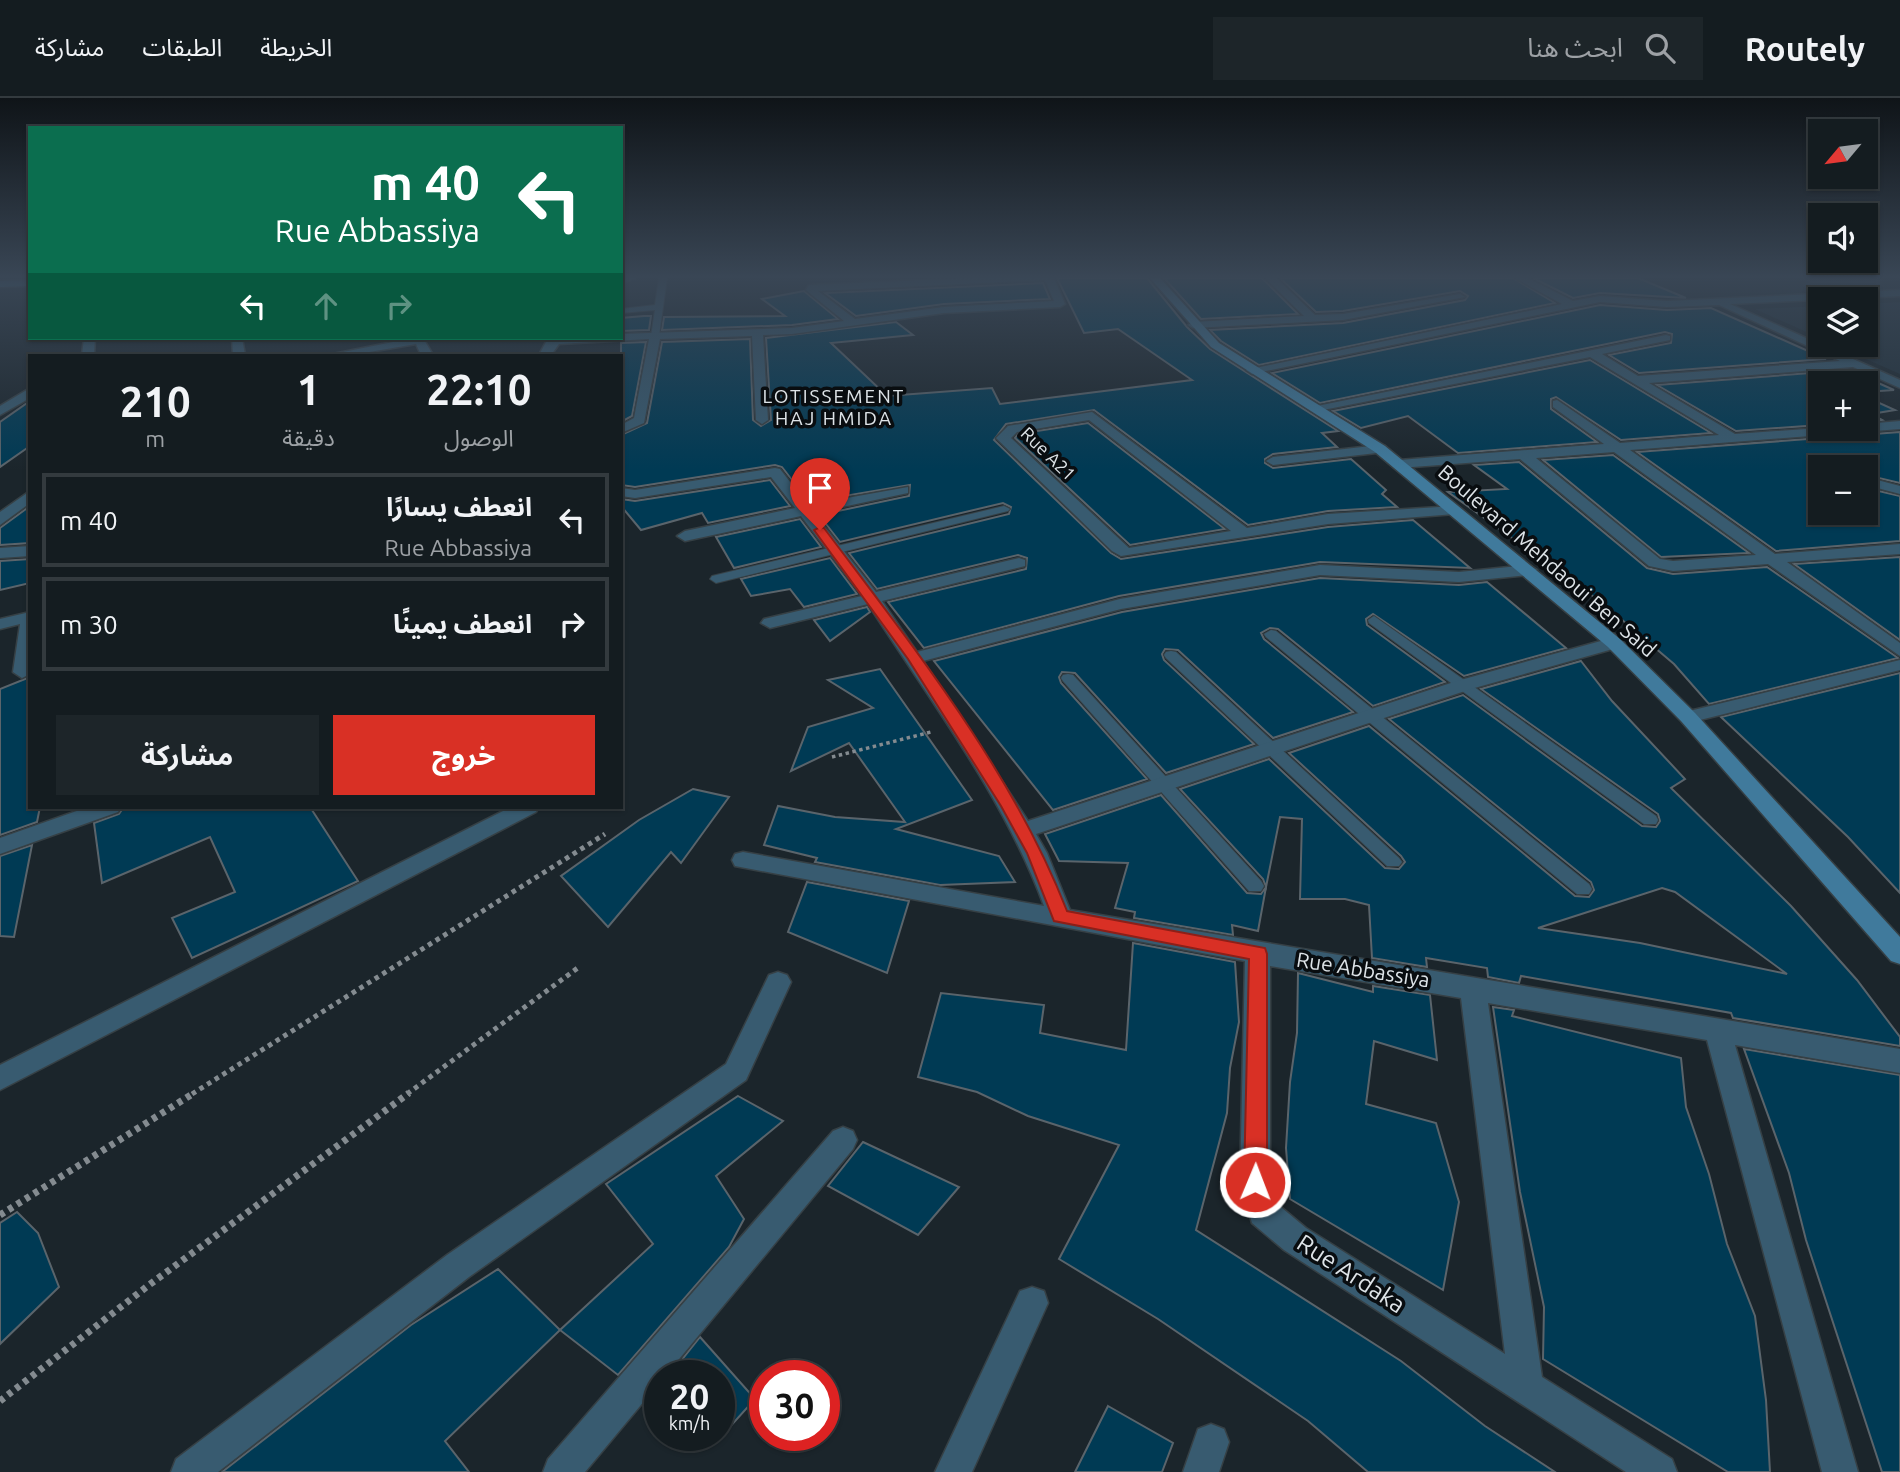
<!DOCTYPE html>
<html lang="ar">
<head>
<meta charset="utf-8">
<style>
	:root { --surface:#141c20; --page:#1d2529; --text:#f1f3f6; --muted:#9da1a5; --line:#333a3e; --accent:#d93025 }
	body { margin:0; font-family:Ubuntu,"Noto Sans Arabic",sans-serif; background:var(--page); color:var(--text); direction:rtl; height:100vh; display:flex; flex-direction:column; font-size:26px; white-space:nowrap }
	* { box-sizing:border-box; margin:0 }
	p { font-size:23px; color:var(--muted) }
	.icon { flex:none; width:38px; height:38px; fill:none; stroke:currentColor; stroke-width:2; stroke-linecap:round; stroke-linejoin:round }
	.map { position:relative; flex:1; overflow:hidden; direction:ltr }
	.drawer { position:absolute; left:28px; top:256px; width:595px; height:455px; display:flex; flex-direction:column; background:var(--surface); border-radius:0px; box-shadow:0 2px 5px #0004,0 0 0 2px var(--line); direction:rtl }
	.drawer>* { flex:none }
	.hud { position:absolute; left:28px; top:28px; width:595px; height:214px; border-radius:0px; box-shadow:0 2px 5px #0004,0 0 0 2px var(--line); direction:rtl; background:#0b6e4f; color:#fff; overflow:hidden }
	.needle { width:46px; rotate:241deg }
	.buttons { position:absolute; left:1808px; top:21px; display:grid; gap:14px }
	.buttons a { display:grid; place-items:center; width:70px; height:70px; border-radius:0px; background:var(--surface); box-shadow:0 2px 5px #0004,0 0 0 2px var(--line); font-size:35px }
	.speed { position:absolute; left:644px; top:1262px; display:flex; gap:14px; font-size:35px; font-weight:700; text-align:center }
	.speed>* { display:grid; place-content:center; width:91px; height:91px; border-radius:50%; background:var(--surface); box-shadow:0 2px 5px #0004,0 0 0 2px var(--line); line-height:1 }
	.speed small { font-size:18px; font-weight:400 }
	.speed .limit { border:10px solid #d22; background:#fff; color:#111 }
	.pin { position:absolute; display:grid; place-items:center; width:60px; height:60px; color:#fff; margin:-72px -30px; border-radius:50% 50% 50% 0; rotate:-45deg; box-shadow:0 0 7px #0007 }
	.pin .icon { rotate:45deg }
	.me { position:absolute; width:77px; margin:-38px; rotate:1deg; stroke-linejoin:round; filter:drop-shadow(0 0 5px #0008) }
	.turn { display:flex; align-items:center; gap:24px; height:147px; padding:0 28px; font-size:32px }
	.turn .icon { width:91px; height:91px; stroke-width:2.5 }
	.turn b { display:block; font-size:49px; line-height:60px }
	.lanes { display:flex; align-items:center; height:66px; padding:0 28px; background:#0003; justify-content:center; gap:35px; direction:ltr }
	.lanes .off { opacity:.35 }
	.eta { display:flex; justify-content:space-evenly; align-items:center; height:119px; text-align:center }
	.eta b { font-size:42px; font-weight:700; line-height:49px }
	.action { display:flex; gap:14px; margin-top:auto; padding:14px 28px }
	.action a { flex:1; height:80px; border-radius:0px; background:var(--accent); color:#fff; font-size:28px; font-weight:700; line-height:80px; text-align:center }
	.action a+a { background:var(--page); color:var(--text) }
	ul { padding:0; list-style:none }
	li { display:flex; align-items:center; gap:21px; height:94px; margin:0 14px 10px; padding:0 14px; border:4px solid var(--line); border-radius:0px }
	li div { flex:1 }
	li b { display:block; font-size:26px }
	li em { font-style:normal }
	header { display:flex; align-items:center; gap:42px; box-sizing:border-box; height:98px; padding:0 35px; background:var(--surface); border-bottom:2px solid var(--line) }
	header strong { font-size:33px }
	nav { display:flex; gap:38px; margin-inline-start:auto; font-size:24px }
	.search { width:490px; height:63px; background:var(--page); display:flex; align-items:center; gap:18px; box-sizing:border-box; padding:0 24px; border-radius:0px; color:var(--muted); font-size:26px }
	.map>svg:first-child { display:block }
</style>
</head>
<body>
<header>
<strong>Routely</strong>
<div class="search"><svg class="icon" aria-label="search" viewBox="0 0 24 24"><circle cx="10" cy="10" r="6"/><path d="M15 15l6 6"/></svg>ابحث هنا</div>
<nav><a>الخريطة</a><a>الطبقات</a><a>مشاركة</a></nav>
</header>
<div class="map">
<svg width="1900" height="1374" viewBox="0 0 1900 1374">
	<rect width="100%" height="100%" fill="#1b252b"/>
	<g fill="#202f39">
		<polygon points="1900,204 1900,276 1834,247 1866,247 1866,206"/>
		<polygon points="1820,208 1820,240 1755,211"/>
	</g>
	<g fill="#003a54" stroke="#5a646b" stroke-width="2" fill-rule="evenodd">
		<polygon points="1057,180 1147,180 1187,229 1210,251 1338,333 1322,335 1337,349 1273,356 1265,361 1265,365 1273,370 1351,361 1386,392 1382,396 1397,409 1328,413 1248,427 1094,312 1006,326 994,342 1111,455 1121,461 1328,429 1413,422 1470,470 1320,464 1119,498 924,550 888,504 1026,471 1027,460 1018,457 877,491 849,455 1009,416 1011,409 1003,405 840,444 819,417 909,398 910,387 809,404 782,369 775,367 635,389 621,387 621,337 647,325 662,244 750,241 753,322 761,328 771,322 766,240 896,224 913,237 831,245 887,298 992,290 1000,306 1192,282 1118,231 1084,235"/>
		<polygon points="1164,180 1262,180 1298,216 1201,221"/>
		<polygon points="1280,180 1513,180 1555,205 1259,267 1221,243 1210,232 1343,225 1465,202 1468,198 1460,193 1343,213 1316,214"/>
		<polygon points="1533,180 1638,180 1686,200 1600,195 1573,200"/>
		<polygon points="1043,185 1050,201 944,206 856,218 825,195"/>
		<polygon points="804,193 838,221 792,227 662,232 664,219 785,218 762,201"/>
		<polygon points="1600,207 1667,212 1711,210 1826,261 1639,275 1609,257 1671,245 1672,236 1665,234 1320,305 1272,275"/>
		<polygon points="644,218 651,218 649,232 621,233 621,220"/>
		<polygon points="646,244 632,318 621,324 621,245"/>
		<polygon points="1590,262 1711,335 1621,342 1556,299 1551,301 1551,311 1597,344 1458,355 1408,318 1361,330 1333,313"/>
		<polygon points="1849,272 1894,292 1866,294 1866,285 1820,285 1820,327 1736,333 1657,287"/>
		<polygon points="1866,299 1895,312 1871,316 1882,322 1866,324"/>
		<polygon points="30,303 30,348 0,369 0,324"/>
		<polygon points="1088,325 1225,431 1130,447 1015,340 1018,336"/>
		<polygon points="1900,334 1900,385 1866,377 1866,369 1820,369 1820,415 1866,415 1866,390 1900,398 1900,443 1776,453 1637,354"/>
		<polygon points="1613,357 1749,455 1661,459 1543,362"/>
		<polygon points="1519,364 1647,470 1673,476 1767,469 1898,560 1709,606 1674,566 1601,504 1448,394 1507,391 1474,367"/>
		<polygon points="770,382 790,408 708,425 702,415 641,432 621,408 621,401 635,403"/>
		<polygon points="30,408 30,445 0,447 0,430"/>
		<polygon points="800,421 821,449 734,470 716,439"/>
		<polygon points="1900,459 1900,542 1794,466"/>
		<polygon points="830,460 857,496 804,509 790,491 751,498 741,481"/>
		<polygon points="30,461 30,485 0,492 0,463"/>
		<polygon points="1320,480 1459,487 1487,484 1566,550 1464,578 1373,516 1366,521 1367,527 1445,584 1373,608 1278,531 1270,530 1261,535 1264,541 1353,614 1273,640 1178,552 1165,551 1162,556 1164,562 1254,646 1166,675 1075,575 1062,574 1059,579 1061,585 1147,681 1053,712 934,563 1122,514"/>
		<polygon points="867,509 870,514 830,543 814,522"/>
		<path d="M 1581,563 L 1612,603 L 1685,681 L 1671,690 L 1791,808 L 1857,882 L 1900,939 L 1900,948 L 1733,920 L 1731,915 L 1521,878 L 1519,885 L 1488,879 L 1487,870 L 1426,860 L 1427,869 L 1372,860 L 1369,807 L 1345,801 L 1300,801 L 1302,721 L 1280,719 L 1266,789 L 1263,781 L 1180,691 L 1269,661 L 1385,770 L 1399,771 L 1405,764 L 1401,758 L 1289,655 L 1369,628 L 1575,798 L 1589,799 L 1594,792 L 1591,784 L 1389,621 L 1463,597 L 1642,728 L 1656,729 L 1660,723 L 1658,716 L 1481,591 ZM 1662,790 L 1675,794 L 1787,876 L 1640,845 L 1538,830 Z"/>
		<polygon points="880,571 972,702 896,731 999,758 1015,784 940,787 815,764 817,760 764,747 778,708 835,719 905,724 849,645 791,673 808,629 873,610 828,582"/>
		<polygon points="1900,575 1900,795 1848,739 1721,619"/>
		<polygon points="30,579 30,709 40,709 37,724 0,737 0,591"/>
		<polygon points="693,691 729,699 681,765 671,754 608,829 561,778 639,722"/>
		<polygon points="1161,697 1247,795 1261,796 1266,789 1258,833 1232,827 1233,837 1134,820 1135,814 1115,810 1128,765 1059,763 1045,736"/>
		<polygon points="124,709 310,709 358,783 192,860 172,820 235,794 210,739 102,785 94,725 119,716"/>
		<polygon points="32,747 14,839 0,838 0,758"/>
		<polygon points="807,784 909,803 887,875 788,834"/>
		<polygon points="1133,845 1235,864 1239,924 1230,970 1227,1015 1196,1132 1401,1263 1485,1328 1555,1374 1368,1374 1308,1323 1158,1221 1059,1161 1119,1047 1028,1018 977,994 918,979 941,895 1044,907 1040,935 1126,952"/>
		<polygon points="1298,875 1373,894 1373,888 1430,897 1437,962 1374,943 1366,1006 1436,1025 1459,1104 1443,1192 1290,1101 1286,1050 1290,984 1297,935"/>
		<polygon points="1493,909 1514,912 1512,918 1681,960 1686,1009 1709,1076 1727,1146 1755,1218 1766,1302 1770,1374 1728,1374 1543,1261 1544,1209 1520,1094"/>
		<polygon points="1744,951 1900,977 1900,1374 1882,1374 1806,1142 1789,1075"/>
		<polygon points="738,998 783,1023 716,1078 744,1121 729,1149 618,1277 560,1232 653,1146 606,1086"/>
		<polygon points="863,1044 959,1089 918,1137 828,1088"/>
		<polygon points="17,1114 38,1135 59,1189 0,1246 0,1125"/>
		<polygon points="498,1171 560,1232 445,1343 469,1374 222,1374 411,1227"/>
		<polygon points="700,1239 755,1301 719,1341 719,1278 669,1278"/>
		<polygon points="1108,1308 1173,1345 1162,1374 1075,1374"/>
	</g>
	<g fill="none" stroke-linecap="round" stroke-linejoin="round">
		<g stroke="#364045" stroke-width="2">
			<g id="lane">
				<polygon points="626,180 637,180 621,186 621,182"/>
				<polygon points="659,180 667,180 659,238 655,240 651,238 655,212 621,215 621,211 655,207"/>
				<polygon points="418,240 435,240 419,244 415,242"/>
				<polygon points="1004,408 1010,411 1008,413 716,485 710,481 712,478"/>
				<polygon points="1374,518 1656,718 1658,722 1656,726 1644,726 1369,525 1368,522"/>
				<polygon points="1271,532 1276,533 1589,786 1592,791 1589,796 1577,796 1266,539 1264,536"/>
				<polygon points="1171,553 1176,554 1399,760 1402,764 1399,768 1387,768 1166,560 1164,557 1166,554"/>
				<polygon points="1068,576 1073,577 1261,783 1264,788 1261,793 1249,793 1063,583 1061,580 1063,577"/>
			</g>
		</g>
		<g stroke="#364045" stroke-width="3">
			<g id="street">
				<path d="M 974,180 L 1054,180 L 1065,206 L 1060,209 L 944,215 L 792,236 L 763,237 L 768,322 L 762,326 L 756,322 L 752,238 L 660,241 L 644,325 L 621,335 L 621,327 L 634,320 L 649,241 L 559,246 L 551,257 L 539,257 L 546,244 L 557,240 L 621,240 L 621,236 L 792,230 L 844,223 L 806,192 L 809,187 ZM 1045,182 L 1054,203 L 944,209 L 855,221 L 818,193 Z"/>
				<polygon points="1265,180 1276,180 1315,217 1343,216 1460,196 1465,199 1343,222 1193,230 1188,227 1193,224 1304,218"/>
				<path d="M 1515,180 L 1527,180 L 1573,203 L 1600,198 L 1667,203 L 1900,192 L 1900,198 L 1730,206 L 1900,282 L 1900,290 L 1853,269 L 1649,285 L 1735,336 L 1820,330 L 1866,331 L 1866,326 L 1900,323 L 1900,331 L 1630,352 L 1775,456 L 1900,446 L 1900,456 L 1787,464 L 1900,545 L 1900,558 L 1768,466 L 1673,473 L 1649,468 L 1520,361 L 1399,370 L 1392,366 L 1399,362 L 1604,346 L 1553,309 L 1553,303 L 1557,302 L 1620,345 L 1719,337 L 1590,259 L 1318,313 L 1312,309 L 1666,237 L 1670,238 L 1670,242 L 1602,256 L 1638,278 L 1840,263 L 1719,207 L 1667,209 L 1600,204 L 1252,276 L 1246,272 L 1562,206 ZM 1614,354 L 1756,457 L 1673,463 L 1660,461 L 1536,360 Z"/>
				<polygon points="84,240 95,240 94,257 82,257"/>
				<polygon points="232,240 242,240 245,257 233,257"/>
				<polygon points="413,240 423,240 433,257 421,257 416,246 352,257 328,257"/>
				<polygon points="30,290 30,300 0,317 0,308"/>
				<path d="M 1092,314 L 1247,430 L 1328,416 L 1455,408 L 1462,412 L 1455,416 L 1328,426 L 1121,458 L 1112,453 L 996,340 L 1008,328 ZM 1089,322 L 1231,433 L 1129,450 L 1011,340 L 1017,334 Z"/>
				<polygon points="1380,347 1385,348 1385,354 1273,367 1266,363 1273,359"/>
				<path d="M 775,370 L 780,371 L 808,407 L 908,389 L 908,395 L 814,415 L 876,494 L 1019,460 L 1025,462 L 1025,468 L 882,503 L 917,554 L 1120,501 L 1320,467 L 1459,474 L 1529,467 L 1537,472 L 1529,477 L 1459,484 L 1320,477 L 1121,511 L 923,563 L 1028,723 L 1457,583 L 1608,541 L 1620,541 L 1623,545 L 1620,549 L 1471,591 L 1036,736 L 1047,755 L 1070,812 L 1900,951 L 1900,975 L 1735,947 L 1858,1374 L 1822,1374 L 1707,942 L 1488,905 L 1542,1279 L 1672,1361 L 1677,1374 L 1626,1374 L 1284,1152 L 1252,1125 L 1240,1084 L 1245,863 L 735,768 L 732,762 L 735,756 L 743,754 L 1044,808 C 1004,699 931,604 868,506 L 770,530 L 761,525 L 764,521 L 862,498 L 801,418 L 685,443 L 677,438 L 685,433 L 795,410 L 771,379 L 635,400 L 621,398 L 621,390 L 635,392 ZM 1270,868 L 1461,900 L 1505,1256 L 1306,1130 L 1276,1105 L 1270,1084 Z"/>
				<polygon points="1866,379 1900,388 1900,396 1866,387"/>
				<polygon points="30,393 30,405 0,427 0,414"/>
				<polygon points="30,448 30,458 0,460 0,450"/>
				<polygon points="30,514 30,576 22,580 13,574 20,526 0,531 0,521"/>
				<polygon points="1900,562 1900,572 1688,625 1678,619 1681,615"/>
				<polygon points="88,709 121,709 118,714 0,756 0,740"/>
				<polygon points="511,709 539,709 536,714 0,992 0,967"/>
				<polygon points="778,874 787,877 791,884 746,982 469,1179 218,1374 171,1374 176,1361 447,1157 726,966 769,877"/>
				<polygon points="843,1029 853,1033 857,1042 853,1051 665,1278 660,1278 660,1284 585,1374 543,1374 548,1361 833,1033"/>
				<polygon points="1032,1189 1044,1193 1048,1205 972,1374 935,1374 1020,1193"/>
				<polygon points="1211,1326 1224,1331 1229,1344 1219,1374 1183,1374 1198,1331"/>
			</g>
		</g>
		<g stroke="#364045" stroke-width="3">
			<g id="secondary">
				<polygon points="1150,180 1160,180 1219,245 1385,348 1620,541 1695,615 1900,839 1900,866 1891,863 1681,623 1608,549 1375,354 1211,249"/>
				<polygon points="30,182 30,188 0,189 0,183"/>
			</g>
		</g>
		<polyline stroke="#848b90" stroke-width="3.5" stroke-dasharray="3.5 3.5" stroke-linecap="butt" points="832,659 931,634"/>
		<g stroke="#848b90" stroke-width="5" stroke-dasharray="4.5 4.5" stroke-linecap="butt">
			<polyline points="192,996 605,736"/>
			<polyline points="407,996 579,869"/>
		</g>
		<g stroke="#848b90" stroke-width="7" stroke-dasharray="5 5" stroke-linecap="butt">
			<polyline points="0,1117 194,995"/>
			<polyline points="0,1303 149,1187 409,995"/>
		</g>
		<use href="#lane" fill="#385b70" fill-rule="evenodd"/>
		<use href="#street" fill="#385b70" fill-rule="evenodd"/>
		<use href="#secondary" fill="#407a9c" fill-rule="evenodd"/>
	</g>
	<linearGradient id="sky" x2="0" y2="1"><stop stop-color="#0f1418"/><stop offset="0.48" stop-color="#394655"/><stop offset="1" stop-color="#394655" stop-opacity="0"/></linearGradient>
	<rect width="1900" height="372" fill="url(#sky)"/>
	<path fill="#d93025" stroke="#8d1f18" stroke-width="2" d="M 820,429 L 824,430 C 914,550 1012,672 1067,813 L 1265,850 L 1267,856 L 1267,1084 L 1263,1092 L 1255,1095 L 1247,1092 L 1244,1084 L 1249,861 L 1054,823 L 1027,755 L 1001,708 L 908,561 L 814,432 Z"/>
	<g text-anchor="middle" stroke-width="7" stroke-linejoin="round" paint-order="stroke">
		<g font-size="18" fill="#dee4e8" stroke="#090d10">
			<text transform="translate(1048 356) rotate(44)" y="6">Rue A21</text>
		</g>
		<g font-size="19" letter-spacing="2" fill="#dee4e8" stroke="#090d10">
			<text x="834" y="305">LOTISSEMENT<tspan x="834" dy="22">HAJ HMIDA</tspan></text>
		</g>
		<g font-size="21" fill="#dee4e8" stroke="#090d10">
			<text transform="translate(1547 463) rotate(41)" y="7">Boulevard Mehdaoui Ben Said</text>
			<text transform="translate(1363 872) rotate(9)" y="7">Rue Abbassiya</text>
		</g>
		<g font-size="24" fill="#dee4e8" stroke="#090d10">
			<text transform="translate(1351 1176) rotate(33)" y="8">Rue Ardaka</text>
		</g>
	</g>
</svg>
<div class="buttons">
<a><svg class="needle" viewBox="-14 -14 28 28"><path d="M0-13l5 13h-10z" fill="#e53935"/><path d="M0 13l5-13h-10z" fill="#9da1a5"/></svg></a>
<a><svg class="icon" aria-label="sound" viewBox="0 0 24 24"><path d="M4 9h4l5-4v14l-5-4H4zM17 9q2 3 0 6"/></svg></a>
<a><svg class="icon" aria-label="layers" viewBox="0 0 24 24"><path d="M12 4l9 5-9 5-9-5zM3 14l9 5 9-5"/></svg></a>
<a>+</a>
<a>−</a>
</div>
<div class="speed"><div>20<small>km/h</small></div><div class="limit">30</div></div>
<div class="pin" style="left:820px;top:432px;background:#d93025"><svg class="icon" aria-label="arrive" viewBox="0 0 24 24"><path d="M6 21V4h12l-3 4 3 4H6"/></svg></div>
<svg class="me" style="left:1255px;top:1084px" viewBox="-20 -20 40 40"><circle r="17" fill="#d93025" stroke="#fff" stroke-width="3"/><path d="M0-11L8 9 0 5-8 9z" fill="#fff"/></svg>
<div class="hud">
<div class="turn"><svg class="icon" aria-label="left" viewBox="0 0 24 24"><path d="M17 20v-9H6M10 6l-5 5 5 5"/></svg><div><b>40 m</b>Rue Abbassiya</div></div>
<div class="lanes"><svg class="icon" aria-label="left" viewBox="0 0 24 24"><path d="M17 20v-9H6M10 6l-5 5 5 5"/></svg><svg class="icon off" aria-label="ahead" viewBox="0 0 24 24"><path d="M12 20V5M6 11l6-6 6 6"/></svg><svg class="icon off" aria-label="right" viewBox="0 0 24 24"><path d="M7 20v-9h11M14 6l5 5-5 5"/></svg></div>
</div>
<section class="drawer">
<div class="eta">
<div><b>22:10</b><p>الوصول</p></div>
<div><b>1</b><p>دقيقة</p></div>
<div><b>210</b><p>m</p></div>
</div>
<ul>
<li><svg class="icon" aria-label="left" viewBox="0 0 24 24"><path d="M17 20v-9H6M10 6l-5 5 5 5"/></svg><div><b>انعطف يسارًا</b><p>Rue Abbassiya</p></div><em>40 m</em></li>
<li><svg class="icon" aria-label="right" viewBox="0 0 24 24"><path d="M7 20v-9h11M14 6l5 5-5 5"/></svg><div><b>انعطف يمينًا</b></div><em>30 m</em></li>
</ul>
<div class="action"><a>خروج</a><a>مشاركة</a></div>
</section>
</div>
</body>
</html>
